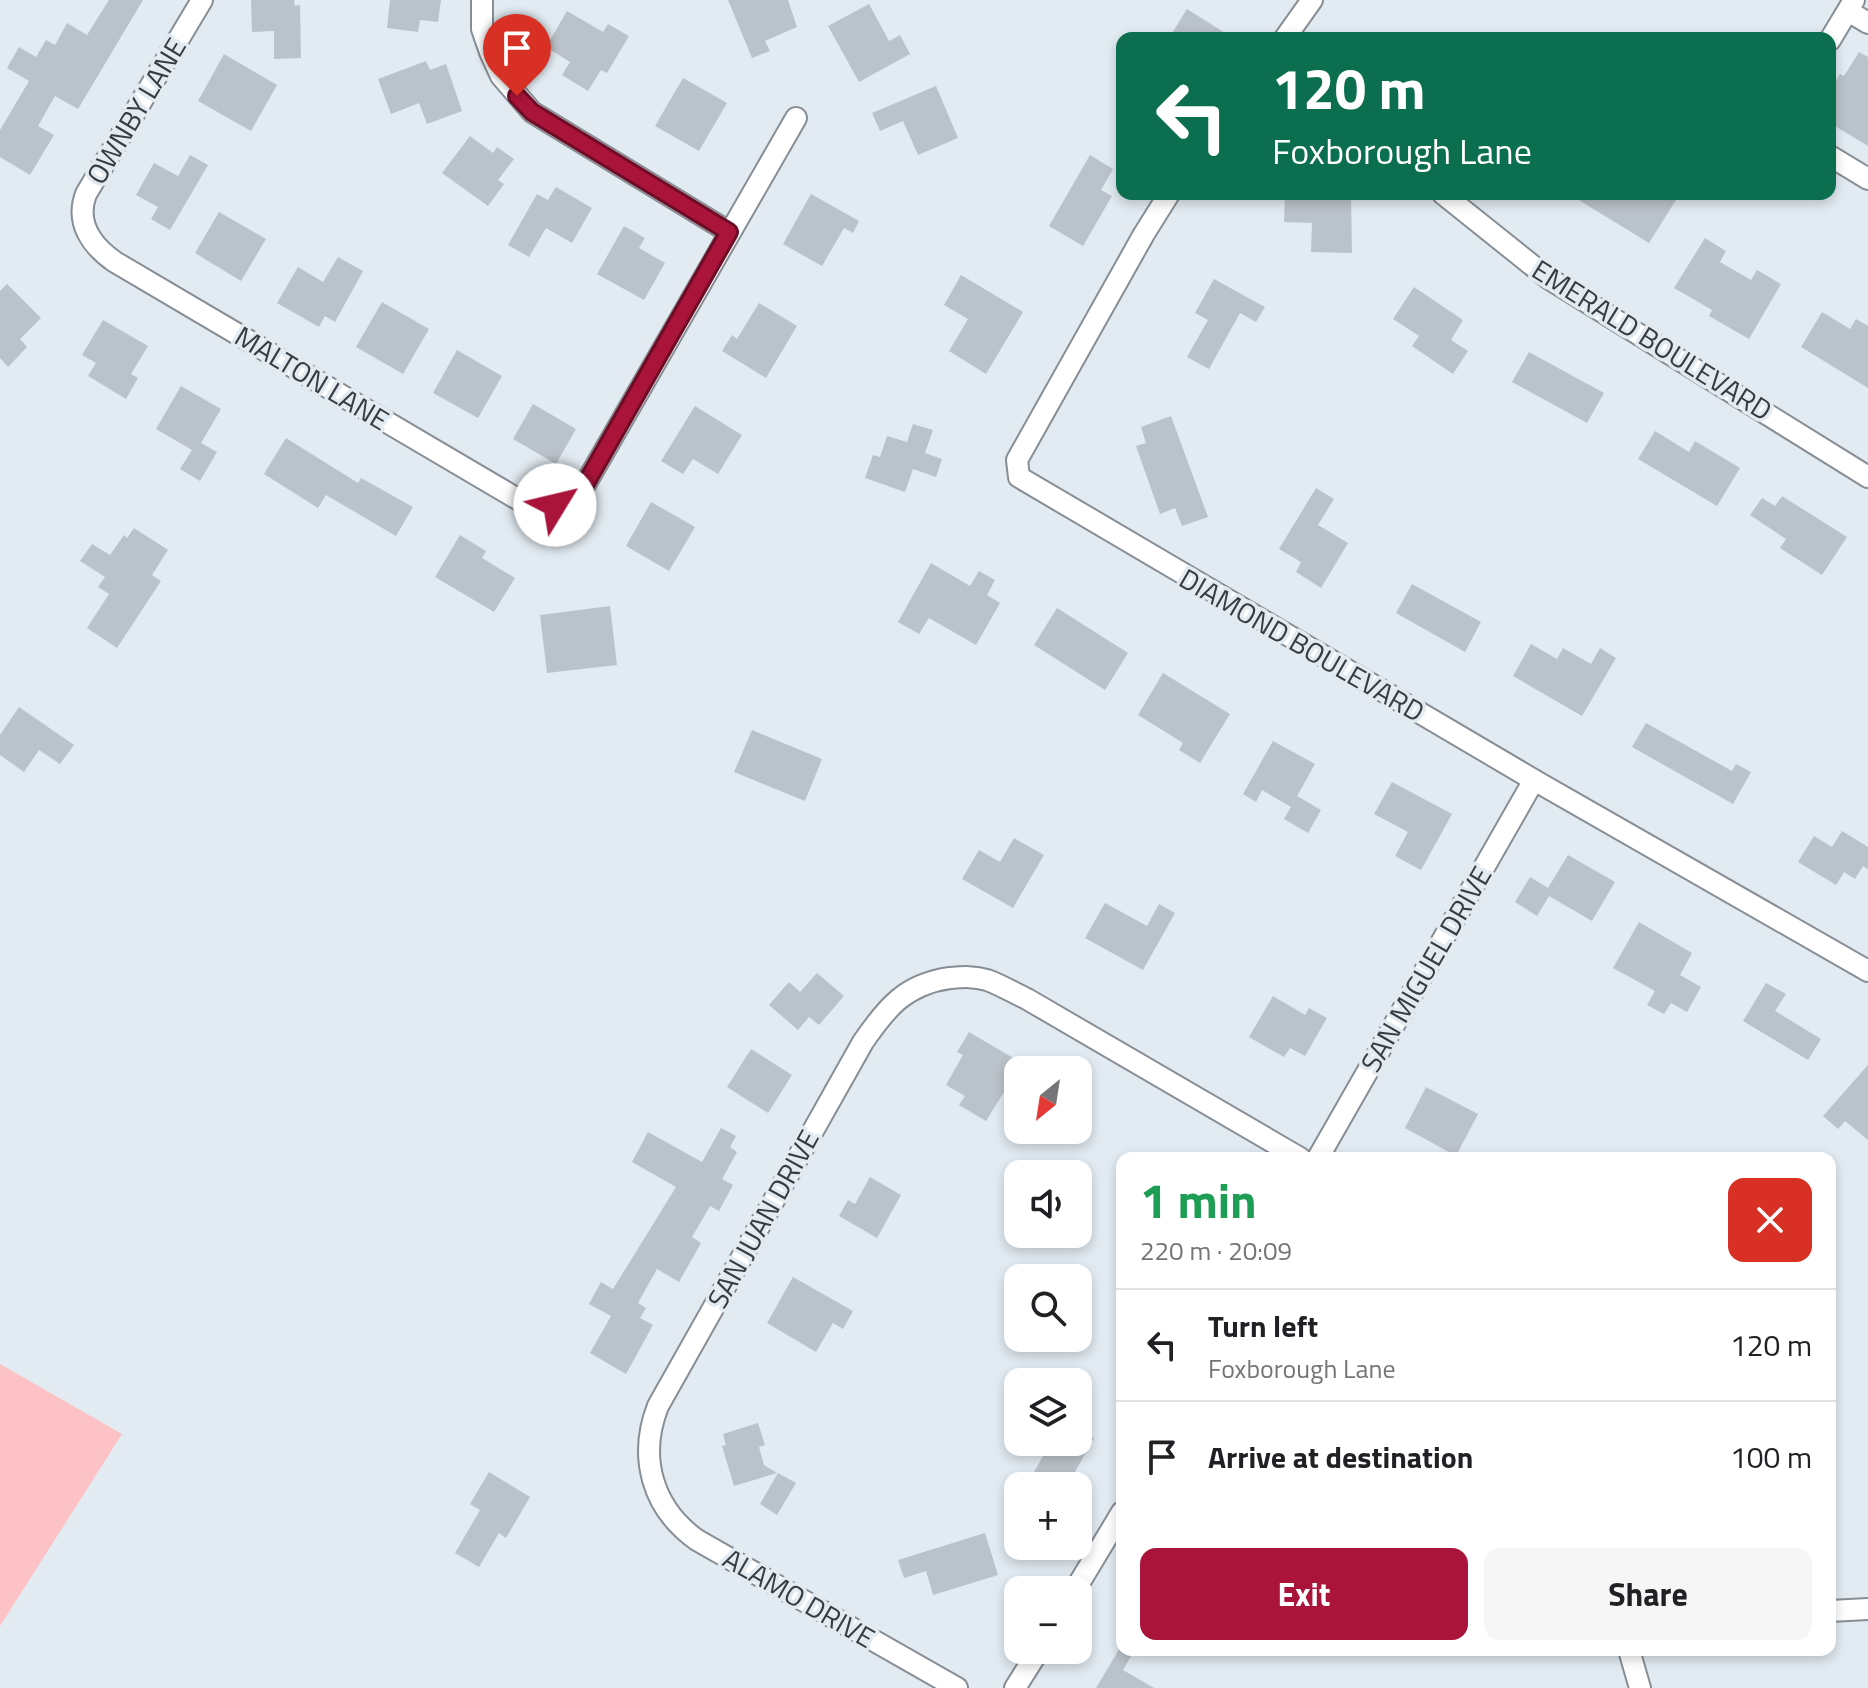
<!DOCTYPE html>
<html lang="en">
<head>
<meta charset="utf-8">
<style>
	:root { --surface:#fff; --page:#f6f6f6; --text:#202124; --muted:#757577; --line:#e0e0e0; --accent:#aa133a }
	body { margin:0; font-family:"Titillium Web",sans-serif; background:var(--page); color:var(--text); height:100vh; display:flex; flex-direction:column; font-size:30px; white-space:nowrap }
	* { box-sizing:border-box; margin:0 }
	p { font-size:26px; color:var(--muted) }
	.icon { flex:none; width:44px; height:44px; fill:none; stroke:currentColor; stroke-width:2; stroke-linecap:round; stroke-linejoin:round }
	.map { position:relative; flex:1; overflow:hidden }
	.side { position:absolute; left:1116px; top:1152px; width:720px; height:504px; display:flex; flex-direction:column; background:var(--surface); border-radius:16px; box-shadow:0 4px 12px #0003 }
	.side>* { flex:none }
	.hud { position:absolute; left:1116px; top:32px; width:720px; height:168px; border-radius:16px; box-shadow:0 4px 12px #0003; background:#0b6e4f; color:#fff; overflow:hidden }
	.needle { width:52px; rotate:210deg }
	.tools { position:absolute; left:1004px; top:1056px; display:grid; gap:16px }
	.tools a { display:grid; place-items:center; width:88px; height:88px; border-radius:16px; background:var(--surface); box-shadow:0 4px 12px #0003; font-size:40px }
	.pin { position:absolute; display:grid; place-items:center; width:68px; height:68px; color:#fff; margin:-82px -34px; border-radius:50% 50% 50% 0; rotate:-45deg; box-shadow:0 0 8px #0007 }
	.pin .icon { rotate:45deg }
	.me { position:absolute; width:88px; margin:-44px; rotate:54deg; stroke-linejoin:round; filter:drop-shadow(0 0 6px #0008) }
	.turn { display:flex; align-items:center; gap:28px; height:168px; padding:0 24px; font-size:36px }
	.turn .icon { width:104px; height:104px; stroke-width:2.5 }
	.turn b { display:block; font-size:56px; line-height:68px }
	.round { display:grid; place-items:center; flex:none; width:84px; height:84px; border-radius:16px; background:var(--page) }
	.summary { display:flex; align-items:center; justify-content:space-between; height:136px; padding:0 24px }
	h1 { font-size:48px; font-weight:700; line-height:60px; color:#1e9e55 }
	.cta { display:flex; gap:16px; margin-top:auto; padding:16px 24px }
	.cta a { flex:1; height:92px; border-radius:16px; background:var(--accent); color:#fff; font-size:32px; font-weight:700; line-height:92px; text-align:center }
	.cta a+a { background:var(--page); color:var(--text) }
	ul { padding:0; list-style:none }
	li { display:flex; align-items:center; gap:24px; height:112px; padding:0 24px; border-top:2px solid var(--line) }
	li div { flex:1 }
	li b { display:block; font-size:30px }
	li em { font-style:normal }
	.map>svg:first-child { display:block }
</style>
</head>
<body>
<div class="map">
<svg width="1868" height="1688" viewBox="0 0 1868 1688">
	<rect width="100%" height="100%" fill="#e2ebf2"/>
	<polygon fill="#fdc2c6" points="0,1364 122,1434 0,1626"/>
	<g fill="#bbc3ca">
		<polygon points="109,0 143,0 78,109 55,96 38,126 54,135 30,175 0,157 0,130 29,81 7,68 19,47 36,57 46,40 55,45 67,23 87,35"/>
		<polygon points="251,0 294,0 295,6 300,5 301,58 274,59 274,31 252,32"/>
		<polygon points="390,0 441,0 438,22 420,20 418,32 387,28"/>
		<polygon points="728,0 788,0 797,27 765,41 770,51 752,58"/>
		<polygon points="869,4 889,41 900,35 910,54 859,82 828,26"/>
		<polygon points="1187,9 1233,38 1169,38"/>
		<polygon points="567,11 603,32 608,24 629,36 607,73 601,70 588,91 562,75 570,62 546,47"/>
		<polygon points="1859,52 1868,57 1868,146 1830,123 1830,90 1840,74 1844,76"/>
		<polygon points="224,54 277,85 251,131 198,101"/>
		<polygon points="426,61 430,70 446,64 462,111 427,124 419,103 391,114 378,79"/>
		<polygon points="683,78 727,103 699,151 655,126"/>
		<polygon points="936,86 958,138 918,155 903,121 880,131 872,113"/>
		<polygon points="470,136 493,153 497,147 514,159 498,180 504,184 488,206 442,173"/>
		<polygon points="190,155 208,165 170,230 151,219 158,207 136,195 154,163 178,176"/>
		<polygon points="1090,155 1113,169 1101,190 1112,196 1083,246 1049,226"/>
		<polygon points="556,187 592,208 572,243 546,228 529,257 508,245 537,194 548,200"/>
		<polygon points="811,194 859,221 853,233 844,228 822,266 783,244"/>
		<polygon points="1285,194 1351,196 1352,253 1311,252 1312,223 1284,222"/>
		<polygon points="1569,194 1639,194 1649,200 1653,194 1666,194 1676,200 1649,243"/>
		<polygon points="219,212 266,239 241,281 195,253"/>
		<polygon points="624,226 645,238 639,248 665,263 644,300 597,274"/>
		<polygon points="1705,238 1726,251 1720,262 1751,280 1757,270 1781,284 1749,339 1709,316 1712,310 1674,288"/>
		<polygon points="338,257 363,271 335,322 325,316 319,327 277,303 298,267 323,282"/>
		<polygon points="961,275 1023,312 986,374 949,351 968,319 944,305"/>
		<polygon points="1214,279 1265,307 1256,322 1240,313 1209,369 1187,357 1208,320 1195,313"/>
		<polygon points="7,284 41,318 20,339 27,347 8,367 0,358 0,291"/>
		<polygon points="1414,287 1463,320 1451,340 1468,351 1453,374 1412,346 1419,336 1393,319"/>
		<polygon points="382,302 429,329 403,374 356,347"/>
		<polygon points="759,303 797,326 766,378 722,351 732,335 737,339"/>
		<polygon points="1822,312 1850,329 1856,319 1868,326 1868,388 1801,347"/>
		<polygon points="103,320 148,346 131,374 138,378 126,399 88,376 96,363 82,355"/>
		<polygon points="457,350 502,376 478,418 433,393"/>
		<polygon points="1529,352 1604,393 1587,423 1512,382"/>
		<polygon points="181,386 221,409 201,443 217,452 200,481 180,469 192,450 156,429"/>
		<polygon points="533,404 576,429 556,464 513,439"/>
		<polygon points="695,406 742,435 718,474 693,459 683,474 661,461"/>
		<polygon points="1171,416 1208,517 1182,526 1175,508 1160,514 1136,446 1146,443 1141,427"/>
		<polygon points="913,424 933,430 925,453 942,459 936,477 913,469 905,492 865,478 873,455 880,457 887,436 907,442"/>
		<polygon points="1655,431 1689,452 1695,441 1740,468 1717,506 1638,459"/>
		<polygon points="286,438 358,483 361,478 413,507 396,536 326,495 318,508 264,474"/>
		<polygon points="1316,488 1334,499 1318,525 1348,543 1321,588 1296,572 1301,562 1279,549"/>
		<polygon points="1782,496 1847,537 1822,575 1780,548 1786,539 1750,515 1762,498 1775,506"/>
		<polygon points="651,502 695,527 669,571 626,546"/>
		<polygon points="134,528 168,550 152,575 161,581 117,648 87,628 109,594 98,587 105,577 80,561 92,544 110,555 124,535 127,538"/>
		<polygon points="460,535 486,551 482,558 515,578 494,612 435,577"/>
		<polygon points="931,563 970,586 979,571 995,580 987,595 1000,603 976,645 929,618 919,634 898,622"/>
		<polygon points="1412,584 1481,622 1465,652 1396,613"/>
		<polygon points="610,606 617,665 547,673 540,615"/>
		<polygon points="1057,608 1128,653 1105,690 1034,645"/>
		<polygon points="1531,644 1557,659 1563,648 1591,664 1600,648 1616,658 1582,716 1513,676"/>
		<polygon points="1163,673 1230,714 1200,763 1179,750 1183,743 1138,715"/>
		<polygon points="19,707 74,745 60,764 39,750 24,772 0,755 0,735"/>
		<polygon points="1646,723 1732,771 1736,764 1751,772 1733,804 1632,747"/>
		<polygon points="752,730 822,759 805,801 734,772"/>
		<polygon points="1273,741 1315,764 1291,807 1262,790 1256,802 1243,794"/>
		<polygon points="1392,782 1452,814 1421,870 1395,856 1408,832 1374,814"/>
		<polygon points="1297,796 1321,810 1308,833 1284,819"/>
		<polygon points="1842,831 1868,847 1868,869 1863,866 1855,879 1844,872 1836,885 1798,862 1814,836 1832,847"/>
		<polygon points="1014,838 1044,855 1013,908 962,879 979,850 1000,862"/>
		<polygon points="1568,855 1615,882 1592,921 1549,896 1537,916 1515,902 1530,877 1548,888"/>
		<polygon points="1105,903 1147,926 1159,904 1175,913 1143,970 1085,938"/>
		<polygon points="1639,922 1692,953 1680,975 1701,987 1687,1012 1671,1003 1664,1014 1647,1005 1655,991 1613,968"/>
		<polygon points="817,973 844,996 819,1025 809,1017 798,1030 769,1005 789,982 800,992"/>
		<polygon points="1766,983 1786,994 1775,1011 1821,1039 1808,1060 1743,1021"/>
		<polygon points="1273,996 1305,1015 1309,1008 1327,1018 1305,1056 1290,1048 1284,1057 1249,1037"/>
		<polygon points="969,1032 1022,1063 986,1121 959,1105 965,1096 946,1085 963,1055 957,1052"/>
		<polygon points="751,1049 792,1075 768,1113 727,1087"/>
		<polygon points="1868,1065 1868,1140 1845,1121 1838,1129 1823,1116"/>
		<polygon points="1426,1087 1478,1114 1456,1156 1405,1128"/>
		<polygon points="721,1128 736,1136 730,1147 737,1152 722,1179 733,1185 719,1211 710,1206 692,1237 701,1243 679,1282 657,1269 638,1303 646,1308 640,1318 653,1325 626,1374 590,1353 611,1316 589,1304 601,1282 613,1289 676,1187 632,1162 648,1132 702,1162"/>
		<polygon points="870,1177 901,1195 877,1238 839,1216 848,1200 855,1204"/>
		<polygon points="793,1277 853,1311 843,1329 833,1323 816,1352 767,1323"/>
		<polygon points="758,1423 765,1445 759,1447 764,1465 777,1473 734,1486 722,1446 726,1445 723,1434"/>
		<polygon points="1078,1429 1094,1438 1067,1486 1026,1486 1051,1442 1078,1442"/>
		<polygon points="489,1472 530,1497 506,1538 499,1533 479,1567 455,1553 480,1510 470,1504"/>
		<polygon points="778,1473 796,1483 777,1515 760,1504"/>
		<polygon points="985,1533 998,1575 933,1595 926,1571 904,1578 898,1560"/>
		<polygon points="1121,1646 1122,1650 1133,1653 1123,1670 1154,1688 1096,1688"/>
	</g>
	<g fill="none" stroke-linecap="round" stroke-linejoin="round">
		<g stroke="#878e95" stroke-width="24">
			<g id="minor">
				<path d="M 202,0 L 86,194 C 75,223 92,246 115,262 L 521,501 C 552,508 564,507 586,483 L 796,118"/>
				<polyline points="482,0 482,29 490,52 501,76 532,112 729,232"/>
				<polyline points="1848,11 1868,23"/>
				<polyline points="1285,38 1312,0"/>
				<polyline points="1830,40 1854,0"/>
				<polyline points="1830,156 1868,179"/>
				<polyline points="1169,194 1144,234 1017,460 1019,477 1534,780 1868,971"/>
				<polyline points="1443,194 1548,278 1868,477"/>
				<polyline points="1318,1158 1534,780"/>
				<polyline points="1075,1590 1122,1512"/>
				<polyline points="1830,1611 1868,1609"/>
				<polyline points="1629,1650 1640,1688"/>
				<path d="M 957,1688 L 697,1540 C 652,1508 638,1457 658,1406 L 863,1042 C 887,1007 906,984 950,978 C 963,977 974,976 987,980 C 1001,985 1014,993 1027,999 L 1300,1158"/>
				<polyline points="1015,1688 1039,1650"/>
			</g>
		</g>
		<use href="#minor" stroke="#fff" stroke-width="20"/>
	</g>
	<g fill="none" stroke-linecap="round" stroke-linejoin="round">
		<g stroke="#6e0c26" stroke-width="20">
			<polyline id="route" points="517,96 532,112 729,232 586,483 571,500 555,505"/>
		</g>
		<use href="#route" stroke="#aa133a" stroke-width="14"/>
	</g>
	<g text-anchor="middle" stroke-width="7" stroke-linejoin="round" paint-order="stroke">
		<g font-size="28" fill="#393c3f" stroke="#e2ebf2">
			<text transform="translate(136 111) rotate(-59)" y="10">OWNBY LANE</text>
			<text transform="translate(1652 340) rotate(32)" y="10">EMERALD BOULEVARD</text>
			<text transform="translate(312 378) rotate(31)" y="10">MALTON LANE</text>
			<text transform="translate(1302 645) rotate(30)" y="10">DIAMOND BOULEVARD</text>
			<text transform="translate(1426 969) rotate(-60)" y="10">SAN MIGUEL DRIVE</text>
			<text transform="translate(763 1219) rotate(-61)" y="10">SAN JUAN DRIVE</text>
			<text transform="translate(799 1598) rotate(30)" y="10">ALAMO DRIVE</text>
		</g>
	</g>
</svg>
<div class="tools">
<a><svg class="needle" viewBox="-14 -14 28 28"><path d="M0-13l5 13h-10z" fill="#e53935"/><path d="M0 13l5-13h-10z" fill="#757577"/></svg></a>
<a><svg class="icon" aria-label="sound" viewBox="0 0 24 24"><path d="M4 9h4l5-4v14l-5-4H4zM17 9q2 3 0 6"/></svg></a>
<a><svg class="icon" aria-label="search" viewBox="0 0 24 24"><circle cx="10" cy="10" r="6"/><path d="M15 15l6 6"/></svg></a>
<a><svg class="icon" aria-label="layers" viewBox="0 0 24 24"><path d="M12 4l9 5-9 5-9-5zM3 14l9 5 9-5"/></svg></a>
<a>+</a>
<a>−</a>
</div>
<div class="pin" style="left:517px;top:96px;background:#d93025"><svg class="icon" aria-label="arrive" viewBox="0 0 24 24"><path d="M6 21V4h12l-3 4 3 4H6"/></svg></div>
<svg class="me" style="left:555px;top:505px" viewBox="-20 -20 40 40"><circle r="19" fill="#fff"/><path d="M0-13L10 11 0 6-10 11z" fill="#aa133a"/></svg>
<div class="hud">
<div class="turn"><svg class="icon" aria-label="left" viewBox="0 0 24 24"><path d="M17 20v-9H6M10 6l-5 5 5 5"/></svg><div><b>120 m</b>Foxborough Lane</div></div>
</div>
<section class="side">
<div class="summary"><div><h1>1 min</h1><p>220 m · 20:09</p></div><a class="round" style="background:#d93025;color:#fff"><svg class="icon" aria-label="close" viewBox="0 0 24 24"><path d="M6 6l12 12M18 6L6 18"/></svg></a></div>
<ul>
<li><svg class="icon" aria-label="left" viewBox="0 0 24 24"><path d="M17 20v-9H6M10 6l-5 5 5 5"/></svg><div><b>Turn left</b><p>Foxborough Lane</p></div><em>120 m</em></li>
<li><svg class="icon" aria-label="arrive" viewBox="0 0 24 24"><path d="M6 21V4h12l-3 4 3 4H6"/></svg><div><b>Arrive at destination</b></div><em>100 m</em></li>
</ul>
<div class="cta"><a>Exit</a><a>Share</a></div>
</section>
</div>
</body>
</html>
